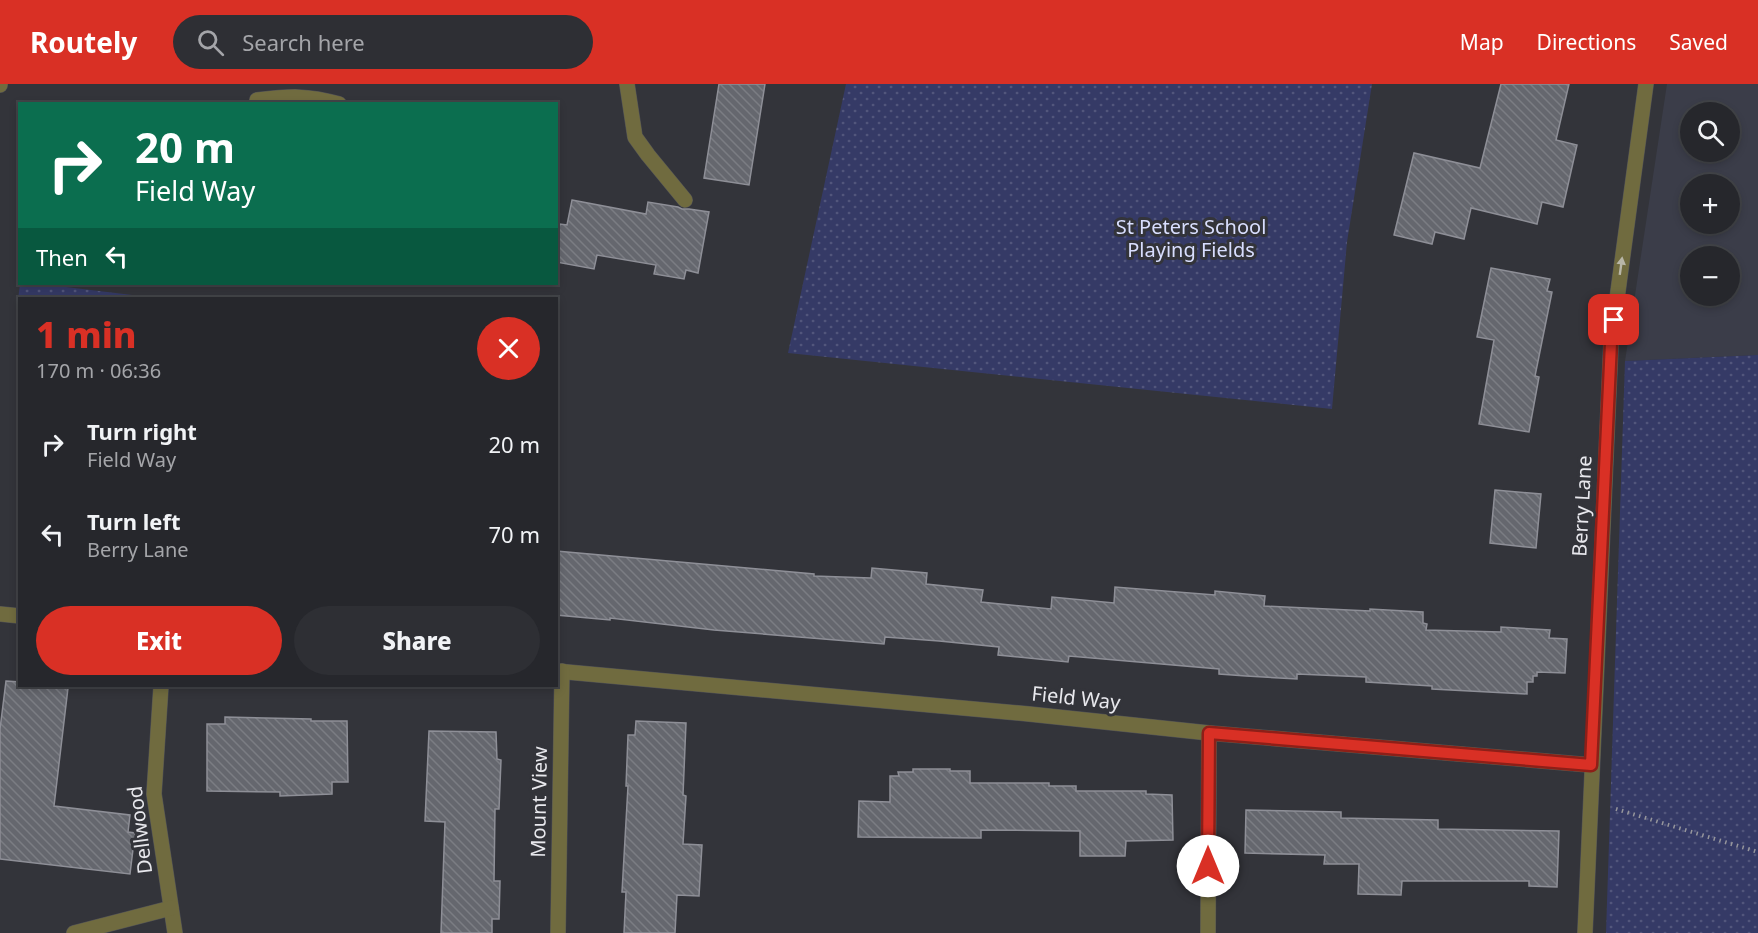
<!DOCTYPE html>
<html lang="en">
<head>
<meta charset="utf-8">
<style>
	:root { --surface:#26272c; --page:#2e2f34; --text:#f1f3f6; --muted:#a4a5a9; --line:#424448; --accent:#d93025 }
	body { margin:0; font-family:"Noto Sans",sans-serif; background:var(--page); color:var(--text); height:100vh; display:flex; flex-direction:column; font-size:22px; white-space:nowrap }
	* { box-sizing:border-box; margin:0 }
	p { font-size:20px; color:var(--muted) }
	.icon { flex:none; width:33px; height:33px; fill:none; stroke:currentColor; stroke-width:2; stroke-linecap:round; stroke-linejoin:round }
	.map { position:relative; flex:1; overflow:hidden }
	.side { position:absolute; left:18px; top:213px; width:540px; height:390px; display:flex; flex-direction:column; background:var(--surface); border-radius:0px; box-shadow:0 3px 9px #0003,0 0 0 2px var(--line) }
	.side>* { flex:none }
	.hud { position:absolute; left:18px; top:18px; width:540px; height:183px; border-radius:0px; box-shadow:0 3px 9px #0003,0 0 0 2px var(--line); background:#0b6e4f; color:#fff; overflow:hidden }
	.controls { position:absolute; left:1680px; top:18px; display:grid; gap:12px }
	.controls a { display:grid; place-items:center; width:60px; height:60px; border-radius:50%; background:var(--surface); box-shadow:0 3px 9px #0003,0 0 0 2px var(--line); font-size:30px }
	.pin { position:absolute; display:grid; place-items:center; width:51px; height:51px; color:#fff; margin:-26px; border-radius:12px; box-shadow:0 3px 9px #0006 }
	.me { position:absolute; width:66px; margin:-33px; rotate:0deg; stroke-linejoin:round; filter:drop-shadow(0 0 4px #0008) }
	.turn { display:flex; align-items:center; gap:21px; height:126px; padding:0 18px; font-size:27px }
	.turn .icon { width:78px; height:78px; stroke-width:2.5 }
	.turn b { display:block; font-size:42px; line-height:51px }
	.then { display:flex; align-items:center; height:57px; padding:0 18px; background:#0003; gap:12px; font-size:22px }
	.round { display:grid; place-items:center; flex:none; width:63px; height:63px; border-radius:32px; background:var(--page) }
	.head { display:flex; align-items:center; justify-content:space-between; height:102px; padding:0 18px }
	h1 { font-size:36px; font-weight:800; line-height:45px; color:var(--accent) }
	.cta { display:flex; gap:12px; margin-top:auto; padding:12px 18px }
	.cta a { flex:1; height:69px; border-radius:36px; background:var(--accent); color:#fff; font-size:24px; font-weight:800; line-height:69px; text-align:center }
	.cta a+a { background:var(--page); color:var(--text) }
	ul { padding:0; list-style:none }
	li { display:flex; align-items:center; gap:18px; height:90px; padding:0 18px }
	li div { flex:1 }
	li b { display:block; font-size:22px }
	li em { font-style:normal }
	header { display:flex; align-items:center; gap:36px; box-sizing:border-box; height:84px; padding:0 30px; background:var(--accent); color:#fff }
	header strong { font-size:28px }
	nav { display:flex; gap:33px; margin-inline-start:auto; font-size:21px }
	.search { width:420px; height:54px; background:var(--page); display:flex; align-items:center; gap:15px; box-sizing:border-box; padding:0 21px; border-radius:33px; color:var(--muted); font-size:22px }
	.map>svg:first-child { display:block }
</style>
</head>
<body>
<header>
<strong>Routely</strong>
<div class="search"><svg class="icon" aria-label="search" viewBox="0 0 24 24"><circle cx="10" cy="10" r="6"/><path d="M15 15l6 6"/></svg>Search here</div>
<nav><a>Map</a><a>Directions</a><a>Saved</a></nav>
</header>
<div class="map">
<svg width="1758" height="849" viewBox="0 0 1758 849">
	<defs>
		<pattern id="green-dots" width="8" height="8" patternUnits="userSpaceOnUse" patternTransform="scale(1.5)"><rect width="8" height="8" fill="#353a66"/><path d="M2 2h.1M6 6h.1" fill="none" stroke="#52567c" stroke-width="1.8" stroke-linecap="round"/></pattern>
		<pattern id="building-back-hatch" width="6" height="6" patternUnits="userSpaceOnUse" patternTransform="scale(1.5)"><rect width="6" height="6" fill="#65676e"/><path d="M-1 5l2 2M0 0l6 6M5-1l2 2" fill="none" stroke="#7b7d83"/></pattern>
	</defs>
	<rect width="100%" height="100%" fill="#33343a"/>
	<path fill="#3b3d49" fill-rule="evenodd" d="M 1667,0 L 1758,0 L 1758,271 L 1625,277 ZM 1690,28 L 1730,28 L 1730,68 L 1690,68 ZM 1690,100 L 1730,100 L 1730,140 L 1690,140 ZM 1690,172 L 1730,172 L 1730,212 L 1690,212 Z"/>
	<g fill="url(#green-dots)">
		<polygon points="846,0 1372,0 1347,158 1332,325 788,269"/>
		<polygon points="20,200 41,200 157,214 20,214 19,489 17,489 18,331 16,232"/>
		<polygon points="1758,271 1758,849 1606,849 1625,277"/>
	</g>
	<g fill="url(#building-back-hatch)" stroke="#8e8f97" stroke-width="1.5">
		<polygon points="719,0 765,0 749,101 704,94"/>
		<polygon points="1501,0 1569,0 1556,56 1577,61 1563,123 1542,118 1537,140 1471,124 1464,155 1435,148 1432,160 1394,151 1414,69 1480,84"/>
		<polygon points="572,116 646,130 648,118 678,123 682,125 689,125 709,128 698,189 686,186 684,195 654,190 656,181 597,171 594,185 556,178 556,155 560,140 567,141"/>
		<polygon points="1491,184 1550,195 1547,207 1552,208 1535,292 1539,293 1529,348 1479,340 1494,256 1477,253"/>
		<polygon points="1495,406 1541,410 1536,464 1490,459"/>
		<polygon points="556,467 814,490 814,492 871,494 872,484 927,489 926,500 983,506 981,518 1051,525 1052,513 1114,519 1115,503 1215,511 1215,507 1265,512 1264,522 1370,527 1370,525 1423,528 1423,539 1427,540 1426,546 1501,548 1501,543 1550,546 1549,554 1567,555 1565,589 1537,588 1537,592 1533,592 1533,598 1527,598 1527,610 1432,605 1432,602 1366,598 1366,593 1297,590 1297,595 1246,592 1219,590 1219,585 1069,572 1068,578 998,571 999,563 939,557 885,553 884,560 714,546 610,534 610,536 556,531"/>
		<polygon points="6,597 20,598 20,602 45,602 68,604 54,722 130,731 128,748 135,749 130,790 0,775 0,645"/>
		<polygon points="225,633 311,635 311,637 347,637 348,698 332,698 332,710 280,712 280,708 207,707 207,640 225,640"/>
		<polygon points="636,637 686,639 683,711 686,712 683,760 702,761 699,812 677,811 675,849 624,849 626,808 622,808 628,702 626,702 628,651 635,651"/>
		<polygon points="429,647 496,648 497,675 501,676 499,725 495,725 494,797 500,797 499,835 492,835 492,849 441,849 445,738 425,737"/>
		<polygon points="913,685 950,685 950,687 970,687 970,699 1049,699 1049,702 1076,702 1076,707 1146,707 1146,710 1172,711 1173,756 1126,757 1125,772 1080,772 1080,747 981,746 981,754 858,753 859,717 890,718 890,692 899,692 898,688 913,688"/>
		<polygon points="1246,726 1341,728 1341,734 1438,736 1438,745 1559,747 1557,803 1529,802 1529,797 1402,797 1401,811 1358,810 1359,780 1324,780 1325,771 1245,769"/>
	</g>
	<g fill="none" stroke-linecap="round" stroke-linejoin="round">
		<g stroke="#505157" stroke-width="16">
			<polyline id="lane" points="627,0 635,53 648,71 685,116"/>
		</g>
		<g stroke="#505157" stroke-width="16">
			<g id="street">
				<polyline points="0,1 0,0"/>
				<path d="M 257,16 C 290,12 307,11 339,20"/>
				<polyline points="0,530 20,532"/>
				<polyline points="556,587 1029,630 1209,649 1591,681"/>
				<polyline points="161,602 154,710 175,849"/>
				<polyline points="74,849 171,824"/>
				<polyline points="558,849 562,587"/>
				<polyline points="1208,849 1209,649"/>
				<polyline points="1585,849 1611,259 1646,0"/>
			</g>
		</g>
		<polyline stroke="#96969c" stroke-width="4" stroke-dasharray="1.5 4.5" stroke-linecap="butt" points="1616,725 1758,768"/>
		<use href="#lane" stroke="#706b3f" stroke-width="15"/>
		<use href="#street" stroke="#706b3f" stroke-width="15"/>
	</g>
	<defs><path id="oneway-solid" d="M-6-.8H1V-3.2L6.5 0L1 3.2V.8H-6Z" transform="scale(1.5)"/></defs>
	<use fill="#b8b6a7" href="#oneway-solid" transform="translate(1621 182) rotate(-82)"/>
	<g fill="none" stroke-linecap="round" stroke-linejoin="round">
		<g stroke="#8d1f18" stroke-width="15">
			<polyline id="route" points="1208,782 1209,649 1591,681 1611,259 1614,236"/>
		</g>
		<use href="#route" stroke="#d93025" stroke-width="10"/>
	</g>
	<g text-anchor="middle" stroke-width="6" stroke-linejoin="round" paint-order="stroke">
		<g font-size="20" fill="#d8defe" stroke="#33343a">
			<text x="1191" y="150">St Peters School<tspan x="1191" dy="23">Playing Fields</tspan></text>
		</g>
		<g font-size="20" fill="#e8e8ed" stroke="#33343a">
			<text transform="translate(1582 422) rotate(-87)" y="7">Berry Lane</text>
			<text transform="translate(1076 614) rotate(6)" y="7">Field Way</text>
			<text transform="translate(539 718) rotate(-89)" y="7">Mount View</text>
			<text transform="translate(140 746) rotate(-97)" y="7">Dellwood</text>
		</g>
	</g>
</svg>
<div class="controls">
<a><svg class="icon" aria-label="search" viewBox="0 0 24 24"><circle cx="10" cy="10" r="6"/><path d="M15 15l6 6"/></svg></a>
<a>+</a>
<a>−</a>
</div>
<div class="pin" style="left:1614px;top:236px;background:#d93025"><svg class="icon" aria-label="arrive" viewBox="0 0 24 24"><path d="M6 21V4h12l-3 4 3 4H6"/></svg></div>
<svg class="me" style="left:1208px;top:782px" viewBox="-20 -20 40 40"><circle r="19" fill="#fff"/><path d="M0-13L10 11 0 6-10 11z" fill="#d93025"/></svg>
<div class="hud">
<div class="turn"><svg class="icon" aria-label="right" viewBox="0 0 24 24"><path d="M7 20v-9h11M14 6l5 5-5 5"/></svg><div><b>20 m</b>Field Way</div></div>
<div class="then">Then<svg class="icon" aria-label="left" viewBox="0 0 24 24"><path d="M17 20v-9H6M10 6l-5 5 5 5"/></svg></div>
</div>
<section class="side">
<div class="head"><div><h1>1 min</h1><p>170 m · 06:36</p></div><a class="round" style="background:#d93025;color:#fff"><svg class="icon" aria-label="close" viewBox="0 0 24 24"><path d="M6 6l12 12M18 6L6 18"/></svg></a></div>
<ul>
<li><svg class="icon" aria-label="right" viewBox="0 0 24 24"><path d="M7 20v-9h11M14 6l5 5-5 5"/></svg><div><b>Turn right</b><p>Field Way</p></div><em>20 m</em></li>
<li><svg class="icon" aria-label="left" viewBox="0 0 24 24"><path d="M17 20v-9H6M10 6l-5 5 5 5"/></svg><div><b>Turn left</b><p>Berry Lane</p></div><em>70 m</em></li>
</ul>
<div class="cta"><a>Exit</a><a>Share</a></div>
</section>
</div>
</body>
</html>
